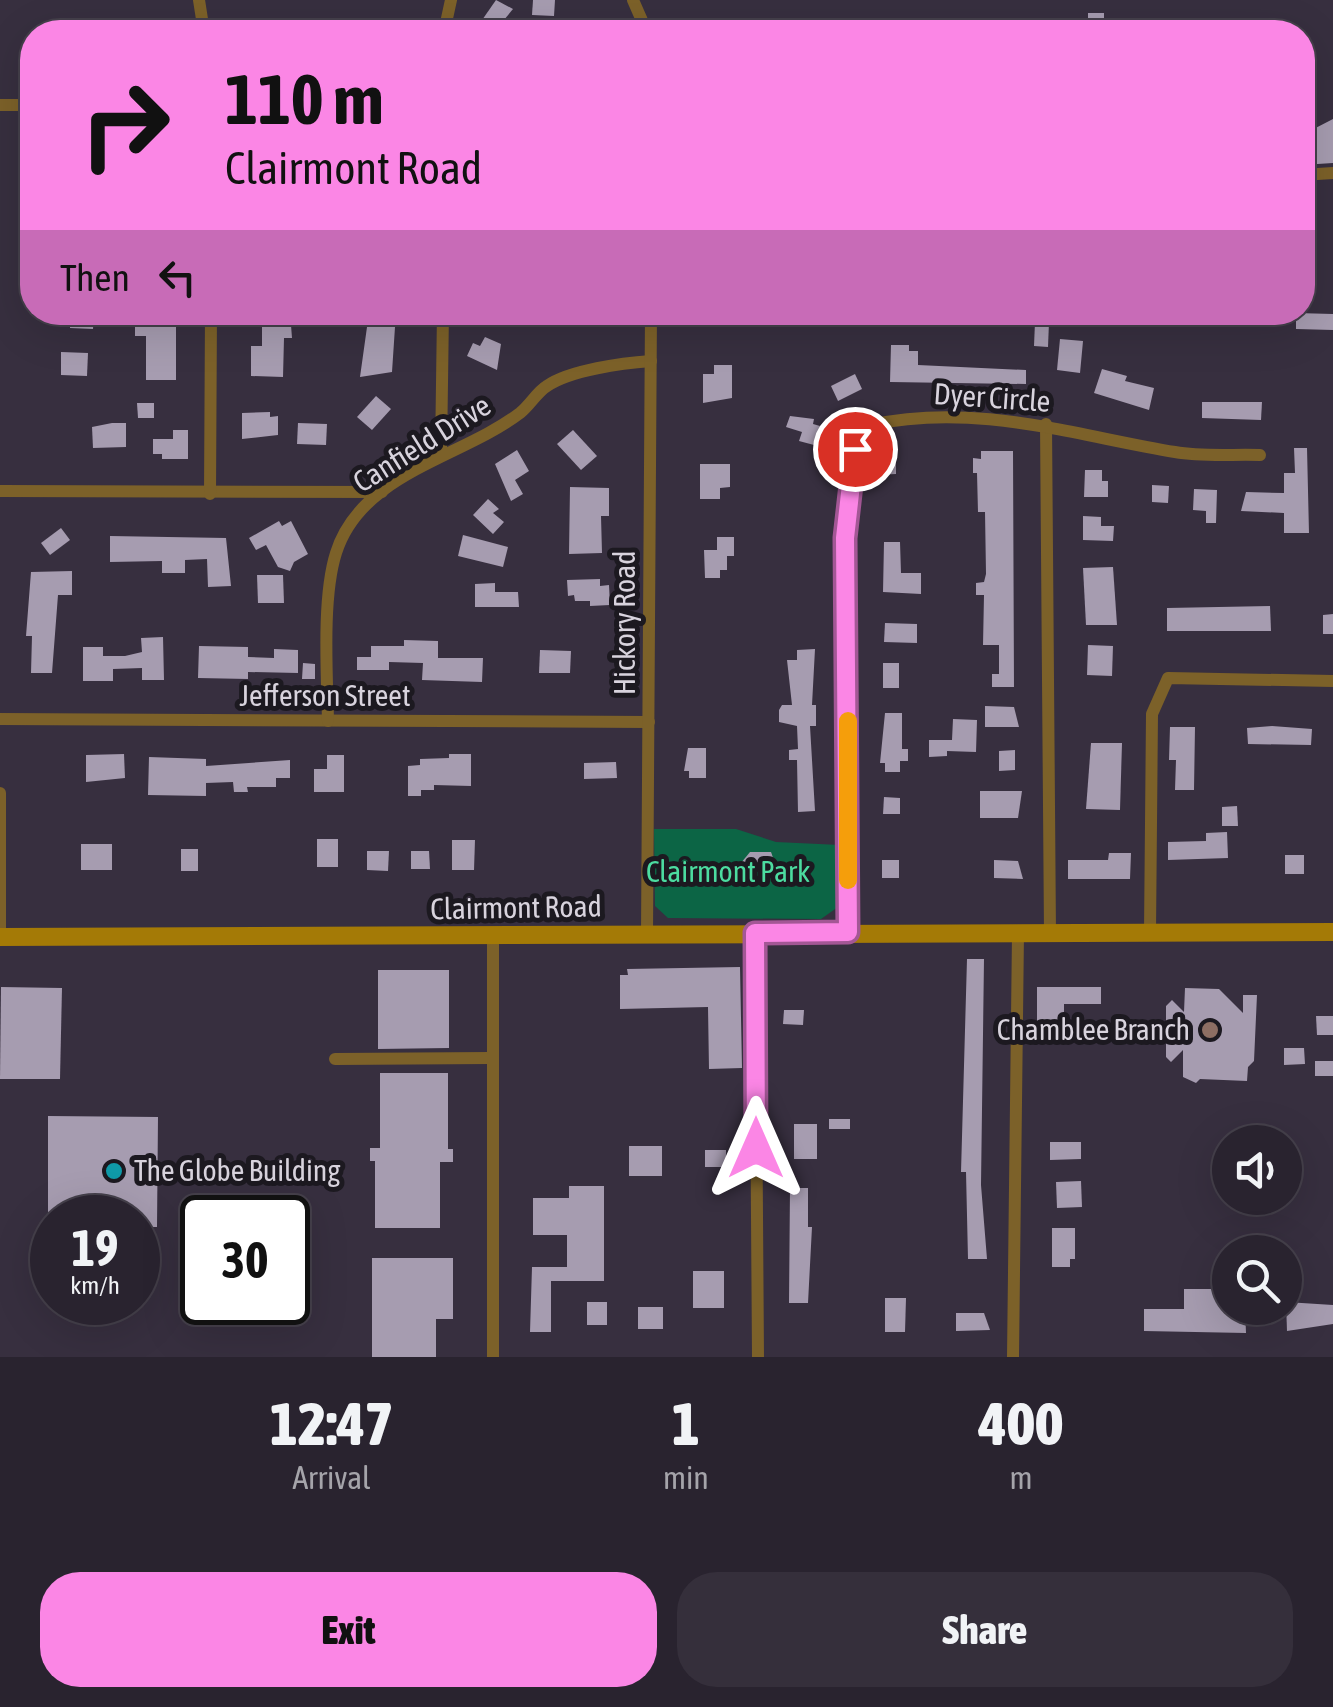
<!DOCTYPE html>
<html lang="en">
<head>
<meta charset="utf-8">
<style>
	:root { --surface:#29232f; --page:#352f3b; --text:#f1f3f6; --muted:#a5a4aa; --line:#45404b; --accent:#fb86e5 }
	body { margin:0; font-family:"Asap Condensed",sans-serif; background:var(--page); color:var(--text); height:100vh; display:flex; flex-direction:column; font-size:38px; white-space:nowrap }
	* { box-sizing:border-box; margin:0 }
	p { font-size:32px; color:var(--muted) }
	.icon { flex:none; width:55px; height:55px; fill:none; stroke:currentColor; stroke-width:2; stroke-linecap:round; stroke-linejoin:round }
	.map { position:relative; height:1357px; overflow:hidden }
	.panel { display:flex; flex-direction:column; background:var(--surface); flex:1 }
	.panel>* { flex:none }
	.top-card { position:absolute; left:20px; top:20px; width:1295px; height:305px; border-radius:40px; box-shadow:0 10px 40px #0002,0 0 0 2px var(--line); background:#fb86e5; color:#111; overflow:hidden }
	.controls { position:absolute; left:1212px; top:1125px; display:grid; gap:20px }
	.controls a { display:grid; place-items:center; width:90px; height:90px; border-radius:50%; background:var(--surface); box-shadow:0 10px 40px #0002,0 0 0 2px var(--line); font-size:50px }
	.speed { position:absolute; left:30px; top:1195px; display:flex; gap:20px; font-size:50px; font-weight:700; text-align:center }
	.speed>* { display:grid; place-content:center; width:130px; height:130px; border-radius:50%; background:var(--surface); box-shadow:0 10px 40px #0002,0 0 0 2px var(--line); line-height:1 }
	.speed small { font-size:25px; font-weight:400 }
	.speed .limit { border:5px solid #111; border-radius:15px; background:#fff; color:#111 }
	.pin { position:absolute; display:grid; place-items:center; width:85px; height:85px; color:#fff; margin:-42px; border:5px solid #fff; border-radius:50%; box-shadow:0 2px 10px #0007 }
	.me { position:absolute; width:110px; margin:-55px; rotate:0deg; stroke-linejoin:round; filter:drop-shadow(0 0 8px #0008) }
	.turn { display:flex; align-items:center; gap:35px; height:210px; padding:0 40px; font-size:45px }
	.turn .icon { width:130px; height:130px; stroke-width:2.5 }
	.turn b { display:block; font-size:70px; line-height:85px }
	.then { display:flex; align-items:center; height:95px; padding:0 40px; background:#0003; gap:20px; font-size:38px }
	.eta { display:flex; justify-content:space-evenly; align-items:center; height:170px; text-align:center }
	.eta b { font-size:60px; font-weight:800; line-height:70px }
	.primary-button { display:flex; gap:20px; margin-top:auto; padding:20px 40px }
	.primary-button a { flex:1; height:115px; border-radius:40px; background:var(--accent); color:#111; font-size:40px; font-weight:800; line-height:115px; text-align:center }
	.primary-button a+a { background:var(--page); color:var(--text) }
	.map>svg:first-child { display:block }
</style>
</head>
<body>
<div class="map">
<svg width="1333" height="1357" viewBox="0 0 1333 1357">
	<rect width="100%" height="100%" fill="#372f3f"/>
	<polygon fill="#0c6545" points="654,829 736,829 776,842 840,845 838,907 821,919 668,918 655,906"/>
	<g fill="#a69cb0">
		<polygon points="496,0 513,9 494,32 480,23"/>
		<polygon points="533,0 555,0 554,16 532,15"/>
		<rect x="1088" y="13" width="16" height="15"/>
		<polygon points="1199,18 1237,19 1236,32 1198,32"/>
		<polygon points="1040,22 1040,32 1016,32 1015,23"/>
		<polygon points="1333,119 1333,163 1302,165 1302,135"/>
		<polygon points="70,312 94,312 93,329 70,328"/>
		<polygon points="135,312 176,314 176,380 146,380 146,336 135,336"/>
		<polygon points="254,312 290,312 292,338 284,338 283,377 251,376 251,346 262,346 262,324 254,324"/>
		<polygon points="359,312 396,312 392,372 360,377 367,327 359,327"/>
		<polygon points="1296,313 1333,314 1333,330 1296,329"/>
		<polygon points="1035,322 1049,322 1048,347 1034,346"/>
		<polygon points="485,337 501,344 497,370 467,356 473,343 480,346"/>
		<polygon points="1060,339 1083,341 1080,373 1057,370"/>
		<polygon points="891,345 909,345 909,351 918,351 918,365 1026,370 1026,384 890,382"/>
		<polygon points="61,352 88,353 87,376 61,375"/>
		<polygon points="714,365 732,365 732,398 703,403 703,374 714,374"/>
		<polygon points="1102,369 1127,376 1125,381 1154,388 1149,410 1094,393"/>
		<polygon points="855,374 862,389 838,401 831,386"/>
		<polygon points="376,396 391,409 372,430 357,417"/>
		<polygon points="1202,402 1262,402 1261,420 1202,418"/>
		<polygon points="137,403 154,403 154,418 138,418"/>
		<polygon points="270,412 270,417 278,416 278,435 242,439 242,413"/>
		<polygon points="790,416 814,419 813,424 820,426 814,445 799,441 802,432 786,427"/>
		<polygon points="112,423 126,423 126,447 93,448 92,427"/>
		<polygon points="298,423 327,424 326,445 297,444"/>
		<polygon points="173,430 188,430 188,459 162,459 162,454 153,454 153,439 173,439"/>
		<polygon points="573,430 597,456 581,470 557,444"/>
		<polygon points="1294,448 1307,448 1309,533 1284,533 1284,513 1241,511 1246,492 1284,493 1284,473 1295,473"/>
		<polygon points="517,450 529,471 515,480 523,494 511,501 495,464"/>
		<polygon points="981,451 1013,451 1014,687 992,687 992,674 999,674 999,645 983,645 984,595 976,595 976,583 984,582 986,574 985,512 978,512 977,473 973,473 973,458 981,459"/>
		<polygon points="876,455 896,455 896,474 877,475"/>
		<polygon points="700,464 730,464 730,487 720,488 720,499 700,499"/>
		<polygon points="1085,470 1102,470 1102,481 1108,481 1108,497 1084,497"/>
		<polygon points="1152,485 1169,486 1168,503 1152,502"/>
		<polygon points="570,487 609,488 609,516 601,516 602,553 569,554"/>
		<polygon points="1194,489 1217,490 1216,523 1206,523 1206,511 1193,510"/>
		<polygon points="488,499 499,509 493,513 504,522 493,534 473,515"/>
		<polygon points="1083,516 1101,517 1101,526 1114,526 1113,541 1083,540"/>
		<polygon points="279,521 282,526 291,521 308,554 294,562 290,571 278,567 266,545 256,550 249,538"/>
		<polygon points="61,528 70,540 50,555 41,543"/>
		<polygon points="463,535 508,547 503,567 458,556"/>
		<polygon points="110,536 226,538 231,586 208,587 207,559 185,560 185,573 162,573 162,561 110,562"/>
		<polygon points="717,537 734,537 734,556 727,556 727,570 720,570 720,578 705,578 704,550 717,550"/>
		<polygon points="884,542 900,542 901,573 921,573 921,594 883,592"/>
		<polygon points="1113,567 1117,625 1086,625 1083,568"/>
		<polygon points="72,571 72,595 58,595 52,673 31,673 32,636 26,636 31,572"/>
		<polygon points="257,575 283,575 284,603 258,603"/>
		<polygon points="600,579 600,586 609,585 610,605 590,606 590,601 575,601 574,595 568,596 567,580"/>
		<polygon points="495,583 495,592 518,592 519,607 475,607 475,584"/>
		<polygon points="1270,606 1271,631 1167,631 1167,608"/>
		<polygon points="1333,614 1333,634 1323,634 1323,615"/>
		<polygon points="885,623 917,624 917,643 884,642"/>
		<polygon points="163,637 164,680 142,680 142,668 113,669 113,681 83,681 83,647 103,647 103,656 125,656 142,652 141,638"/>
		<polygon points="404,640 438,641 438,658 483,658 482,682 422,680 423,663 389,662 389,670 357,670 357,657 371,657 371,646 404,646"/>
		<polygon points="1088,645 1113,646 1112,676 1087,675"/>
		<polygon points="199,646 248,647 248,657 274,658 274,649 298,650 298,673 248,672 248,679 198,678"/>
		<polygon points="815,649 812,705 816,705 816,726 810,726 815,811 798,812 797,760 789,760 789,750 798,749 797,726 779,722 779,710 782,705 792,705 787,660 797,660 797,650"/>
		<polygon points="540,650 571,651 570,673 539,673"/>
		<polygon points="303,663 315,664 315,679 302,679"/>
		<rect x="883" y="663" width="16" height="25"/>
		<polygon points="985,706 1014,707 1019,727 985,727"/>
		<polygon points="885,713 902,713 902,749 908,749 908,761 900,761 900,772 885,772 885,763 880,763"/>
		<polygon points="953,719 977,720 976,752 947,751 947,756 929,757 929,740 952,740"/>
		<polygon points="1272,726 1312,729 1311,745 1248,744 1247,728"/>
		<polygon points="1170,727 1195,727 1194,790 1175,790 1176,760 1169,760"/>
		<polygon points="1091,743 1122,743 1120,810 1086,809"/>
		<polygon points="688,748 706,748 706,778 689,778 689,771 684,771"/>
		<polygon points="1015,750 1015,770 999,771 999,751"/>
		<polygon points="124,754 125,778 86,782 86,755"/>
		<polygon points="449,754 471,754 471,786 434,785 434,790 421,790 421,796 408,796 408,766 420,765 420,759 449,758"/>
		<polygon points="327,755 344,755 344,792 314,792 314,769 327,769"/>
		<polygon points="149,757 206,759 206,766 290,760 290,778 276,778 276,787 247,787 248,792 234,792 233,782 206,783 206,796 148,795"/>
		<polygon points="616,762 617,778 584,779 584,763"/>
		<polygon points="980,791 1022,791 1018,818 980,818"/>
		<polygon points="884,797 900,798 900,814 883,814"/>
		<polygon points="1237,806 1238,826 1222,826 1222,807"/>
		<polygon points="1227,832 1228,858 1168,860 1168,842 1206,841 1206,833"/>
		<rect x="317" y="839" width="21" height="28"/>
		<polygon points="452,840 475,840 474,870 452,870"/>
		<rect x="81" y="844" width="31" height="26"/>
		<rect x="181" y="849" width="17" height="22"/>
		<polygon points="367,851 389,851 388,871 367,870"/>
		<polygon points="411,851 429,851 430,869 411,869"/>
		<polygon points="750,852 771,852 775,863 741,863"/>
		<polygon points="1109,853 1131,853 1130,879 1068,879 1068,860 1108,860"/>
		<rect x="1285" y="855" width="19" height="19"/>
		<rect x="882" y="860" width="17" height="18"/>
		<polygon points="994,860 1018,861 1023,879 994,878"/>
		<polygon points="967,959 984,959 981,1185 987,1259 968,1259 966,1172 961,1172"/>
		<polygon points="740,967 742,1068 709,1069 708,1007 620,1009 620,975 628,975 627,969"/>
		<polygon points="378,970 449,970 449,1048 378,1049"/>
		<polygon points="1,987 62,988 60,1079 0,1079"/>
		<polygon points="1037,987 1101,987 1101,1004 1064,1004 1064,1022 1037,1022"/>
		<polygon points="1185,988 1219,989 1243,1013 1243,995 1257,995 1254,1061 1248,1067 1247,1081 1200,1079 1196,1083 1183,1077 1183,1050 1171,1062 1166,1057 1166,1006 1172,1000 1184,1012"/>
		<polygon points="784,1010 804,1010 803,1025 783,1024"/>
		<polygon points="1316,1016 1333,1016 1333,1035 1317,1035"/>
		<polygon points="1284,1048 1304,1048 1305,1064 1284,1065"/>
		<rect x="1315" y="1061" width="18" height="15"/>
		<polygon points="380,1073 448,1073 448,1149 453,1149 453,1162 440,1162 440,1228 375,1228 375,1161 370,1161 370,1148 380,1148"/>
		<polygon points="48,1116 158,1117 157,1227 138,1227 138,1218 48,1218"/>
		<rect x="829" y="1119" width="21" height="10"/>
		<rect x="794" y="1124" width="23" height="35"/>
		<polygon points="1050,1142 1081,1142 1081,1159 1050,1160"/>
		<rect x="629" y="1146" width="33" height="30"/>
		<rect x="705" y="1150" width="21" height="17"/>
		<polygon points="1081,1181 1082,1207 1057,1208 1056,1182"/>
		<polygon points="569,1186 604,1186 604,1281 551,1281 551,1332 530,1332 532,1267 567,1267 567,1235 533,1235 533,1198 569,1198"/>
		<polygon points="790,1188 808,1188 808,1227 812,1227 808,1303 789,1303"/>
		<polygon points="1052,1228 1075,1228 1075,1259 1070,1259 1070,1267 1052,1267"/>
		<polygon points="372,1258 453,1258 453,1319 436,1319 436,1357 372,1357"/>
		<rect x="693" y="1271" width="31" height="37"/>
		<polygon points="1184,1289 1230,1289 1230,1308 1245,1308 1246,1333 1144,1331 1144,1309 1184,1309"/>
		<polygon points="885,1298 906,1298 905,1332 885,1332"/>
		<rect x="587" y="1302" width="20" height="23"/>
		<polygon points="1286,1302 1333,1305 1333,1324 1287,1331"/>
		<rect x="638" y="1307" width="25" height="22"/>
		<polygon points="956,1313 984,1313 990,1330 956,1331"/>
	</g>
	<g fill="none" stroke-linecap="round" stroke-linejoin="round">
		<g stroke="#7c6129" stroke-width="12">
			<polyline points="199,0 204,32"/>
			<polyline points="633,0 647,32"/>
			<polyline points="444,32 451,0"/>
			<polyline points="0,105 32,105"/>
			<polyline points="1302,175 1333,173"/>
			<polyline points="1046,424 1050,933"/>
			<polyline points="441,454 443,312"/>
			<polyline points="0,491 382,492"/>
			<polyline points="210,494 211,312"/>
			<polyline points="0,719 649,722"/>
			<path d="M 328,721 C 327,673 322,597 336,553 C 361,473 461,458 520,413 C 530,405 537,392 547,386 C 570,370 623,363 651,361"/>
			<polyline points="0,793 0,933"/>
			<path d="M 847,932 L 845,513 L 855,449 L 870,425 C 976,402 1073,435 1175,452 C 1203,457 1233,454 1260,455"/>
			<polyline points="1150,932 1152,714 1168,678 1333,681"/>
			<polyline points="755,933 758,1357"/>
			<polyline points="647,934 651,312"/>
			<polyline points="335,1059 490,1058"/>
			<polyline points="493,1357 493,936"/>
			<polyline points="1013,1357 1018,933"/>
		</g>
		<polyline stroke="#a47a06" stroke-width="18" points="0,937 1333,932"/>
	</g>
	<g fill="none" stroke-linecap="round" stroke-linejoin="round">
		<g stroke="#a35795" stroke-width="25">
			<polyline id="route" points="756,1148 755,933 848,932 845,538 855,449"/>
		</g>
		<use href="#route" stroke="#fb86e5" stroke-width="18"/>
		<polyline stroke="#f59e0b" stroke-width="18" points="848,880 848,721"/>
	</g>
	<circle fill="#8d6e63" stroke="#1c1920" stroke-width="4" cx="1210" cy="1030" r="10"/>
	<circle fill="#0f9aa8" stroke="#1c1920" stroke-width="4" cx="114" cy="1171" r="10"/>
	<g text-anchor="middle" stroke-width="10" stroke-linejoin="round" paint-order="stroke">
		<g font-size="30" fill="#d8d3dd" stroke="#1c1920">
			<text transform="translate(992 398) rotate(4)" y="10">Dyer Circle</text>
			<text transform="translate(422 444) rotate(-32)" y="10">Canfield Drive</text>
			<text transform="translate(625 623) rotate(-90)" y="10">Hickory Road</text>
			<text x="325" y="706">Jefferson Street</text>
			<text transform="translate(516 908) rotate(-1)" y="10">Clairmont Road</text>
		</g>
		<g font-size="30" fill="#4cdca0" stroke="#1c1920">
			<text x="728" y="882">Clairmont Park</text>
		</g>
		<g font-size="30" fill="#d8d3dd" stroke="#1c1920" text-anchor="end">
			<text x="1190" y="1040">Chamblee Branch</text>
			<text x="134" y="1181" text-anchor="start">The Globe Building</text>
		</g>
	</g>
</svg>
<div class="controls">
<a><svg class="icon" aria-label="sound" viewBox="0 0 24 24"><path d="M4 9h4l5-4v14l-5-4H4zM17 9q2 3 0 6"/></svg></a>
<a><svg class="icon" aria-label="search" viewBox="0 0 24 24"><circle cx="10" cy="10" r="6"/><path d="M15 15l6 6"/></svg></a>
</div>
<div class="speed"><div>19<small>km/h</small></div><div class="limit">30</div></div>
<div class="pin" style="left:855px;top:449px;background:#d93025"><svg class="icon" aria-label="arrive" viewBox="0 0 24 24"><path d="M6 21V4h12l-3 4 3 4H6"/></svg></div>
<svg class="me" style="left:756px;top:1148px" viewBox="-20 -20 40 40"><path d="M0-17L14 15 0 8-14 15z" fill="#fb86e5" stroke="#fff" stroke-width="4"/></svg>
<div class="top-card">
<div class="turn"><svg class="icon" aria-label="right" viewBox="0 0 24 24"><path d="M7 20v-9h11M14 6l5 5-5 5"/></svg><div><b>110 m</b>Clairmont Road</div></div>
<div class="then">Then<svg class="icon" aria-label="left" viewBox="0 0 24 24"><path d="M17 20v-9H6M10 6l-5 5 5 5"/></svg></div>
</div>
</div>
<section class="panel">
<div class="eta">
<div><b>12:47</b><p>Arrival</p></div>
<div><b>1</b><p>min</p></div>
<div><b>400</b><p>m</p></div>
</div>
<div class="primary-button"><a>Exit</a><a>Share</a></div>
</section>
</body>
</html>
